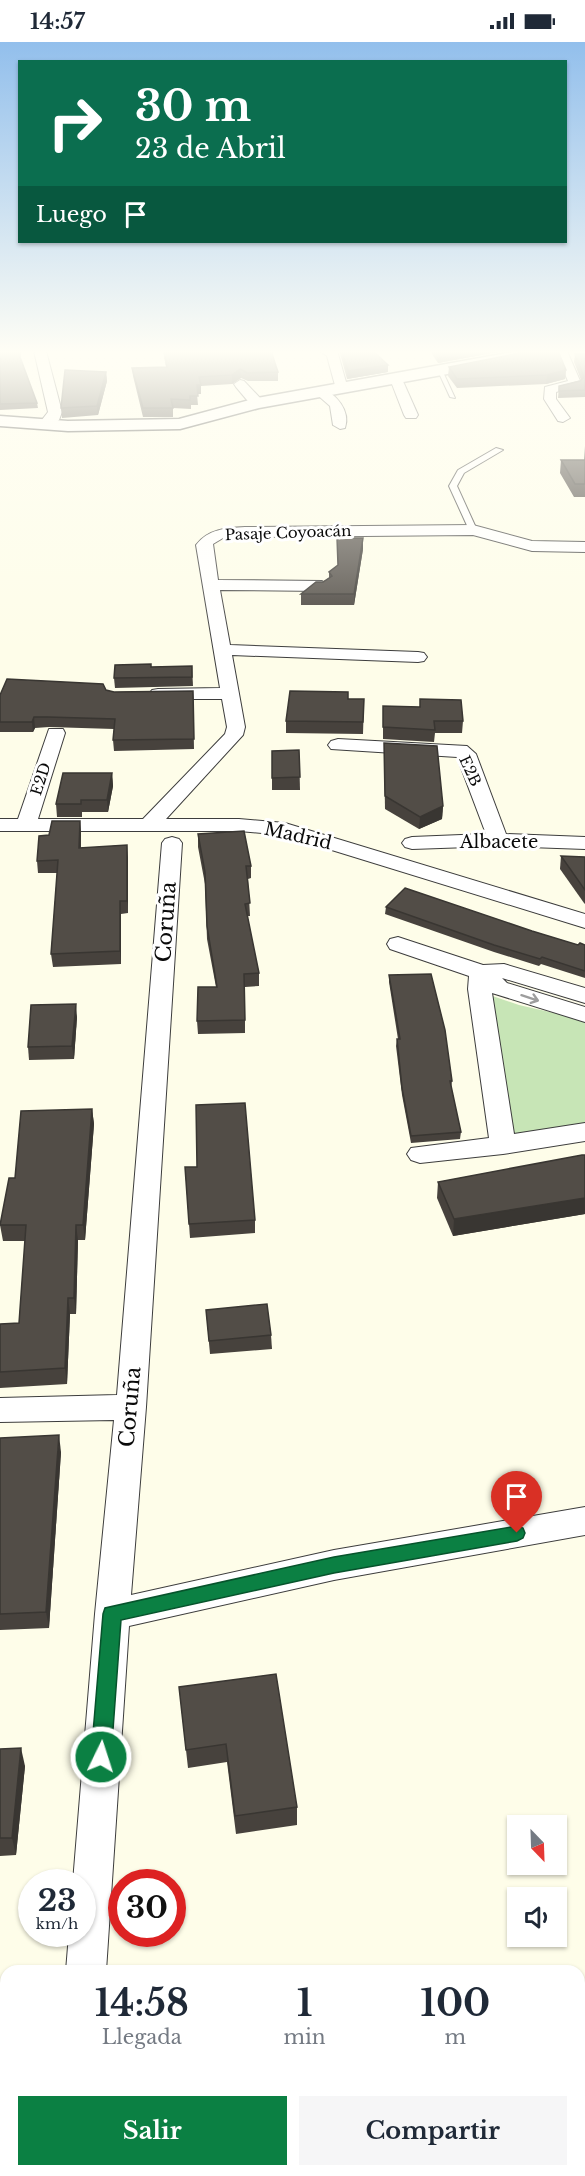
<!DOCTYPE html>
<html lang="es">
<head>
<meta charset="utf-8">
<style>
	:root { --surface:#fff; --page:#f6f6f7; --text:#1f2937; --muted:#747a83; --accent:#0b8043 }
	body { margin:0; font-family:"Libre Baskerville",serif; background:var(--page); color:var(--text); height:100vh; display:flex; flex-direction:column; font-size:22px; white-space:nowrap }
	* { box-sizing:border-box; margin:0 }
	p { font-size:20px; color:var(--muted) }
	.icon { flex:none; width:33px; height:33px; fill:none; stroke:currentColor; stroke-width:2; stroke-linecap:round; stroke-linejoin:round }
	.map { position:relative; flex:1; overflow:hidden }
	.side { position:absolute; left:0px; top:1923px; width:585px; height:212px; display:flex; flex-direction:column; background:var(--surface); border-radius:18px 18px 0 0; box-shadow:0 2px 4px #0004 }
	.side>* { flex:none }
	.guide { position:absolute; left:18px; top:18px; width:549px; height:183px; border-radius:0px; box-shadow:0 2px 4px #0004; background:#0b6e4f; color:#fff; overflow:hidden }
	.needle { width:39px; rotate:157deg }
	.tools { position:absolute; left:507px; top:1773px; display:grid; gap:12px }
	.tools a { display:grid; place-items:center; width:60px; height:60px; border-radius:0px; background:var(--surface); box-shadow:0 2px 4px #0004; font-size:30px }
	.speed { position:absolute; left:18px; top:1827px; display:flex; gap:12px; font-size:30px; font-weight:700; text-align:center }
	.speed>* { display:grid; place-content:center; width:78px; height:78px; border-radius:50%; background:var(--surface); box-shadow:0 2px 4px #0004; line-height:1 }
	.speed small { font-size:15px; font-weight:400 }
	.speed .limit { border:9px solid #d22; background:#fff; color:#111 }
	.pin { position:absolute; display:grid; place-items:center; width:51px; height:51px; color:#fff; margin:-62px -26px; border-radius:50% 50% 50% 0; rotate:-45deg; box-shadow:0 0 6px #0007 }
	.pin .icon { rotate:45deg }
	.me { position:absolute; width:66px; margin:-33px; rotate:4deg; stroke-linejoin:round; filter:drop-shadow(0 0 4px #0008) }
	.turn { display:flex; align-items:center; gap:21px; height:126px; padding:0 18px; font-size:27px }
	.turn .icon { width:78px; height:78px; stroke-width:2.5 }
	.turn b { display:block; font-size:42px; line-height:51px }
	.then { display:flex; align-items:center; height:57px; padding:0 18px; background:#0003; gap:12px; font-size:22px }
	.eta { display:flex; justify-content:space-evenly; align-items:center; height:102px; text-align:center }
	.eta b { font-size:36px; font-weight:800; line-height:42px }
	.cta { display:flex; gap:12px; margin-top:auto; padding:12px 18px }
	.cta a { flex:1; height:69px; border-radius:0px; background:var(--accent); color:#fff; font-size:24px; font-weight:800; line-height:69px; text-align:center }
	.cta a+a { background:var(--page); color:var(--text) }
	.status { display:flex; justify-content:space-between; align-items:center; height:42px; padding:0 30px; background:var(--surface); direction:ltr }
	.status svg { height:16px; fill:currentColor }
	.map>svg:first-child { display:block }
</style>
</head>
<body>
<div class="status"><b>14:57</b><svg viewBox="0 0 49 12"><path d="M0 12V9h3v3zM5 12V6h3v6zM10 12V3h3v9zM15 12V0h3v12zM26 1h20v11H26zM47 4h2v5h-2z"/></svg></div>
<div class="map">
<svg width="585" height="2134" viewBox="0 0 585 2134">
	<rect width="100%" height="100%" fill="#fefde9"/>
	<polygon fill="#c7e5b6" points="475,948 519,963 585,978 585,1082 504,1094"/>
	<g fill="none" stroke-linecap="round" stroke-linejoin="round">
		<g stroke="#3d3d3d" stroke-width="2">
			<g id="service">
				<polygon points="438,329 443,330 455,356 450,355"/>
				<polygon points="496,406 503,408 464,431 457,444 477,488 470,490 449,444 458,428"/>
			</g>
		</g>
		<g stroke="#3d3d3d" stroke-width="2">
			<g id="minor">
				<polygon points="34,309 46,309 62,370 59,378 45,387 38,383 48,370"/>
				<polygon points="320,309 336,309 338,312 348,347 346,350 338,350 336,347 327,314"/>
				<polygon points="555,309 567,309 581,341 579,344 556,350 556,357 570,376 563,380 558,379 544,357 545,345 568,339"/>
				<polygon points="396,333 402,337 418,373 416,376 406,376 404,373 390,337"/>
				<polygon points="240,338 244,339 262,358 263,361 262,364 252,364 236,345 234,342"/>
				<path d="M 320,346 C 336,351 351,369 345,386 L 340,387 L 333,383 L 330,364 L 314,350 Z"/>
				<path d="M 473,483 L 532,499 L 585,500 L 585,510 L 532,509 L 473,493 L 245,495 L 223,496 L 213,502 L 218,538 L 322,539 L 330,544 L 322,549 L 220,548 L 230,603 L 418,610 L 424,611 L 427,615 L 424,619 L 418,620 L 232,613 L 245,685 L 243,693 L 166,777 L 239,777 L 285,781 L 585,872 L 585,886 L 283,793 L 239,789 L 0,789 L 0,777 L 18,777 L 49,687 L 63,687 L 65,691 L 38,777 L 143,777 L 225,692 L 227,685 L 222,657 L 158,657 L 152,656 L 149,652 L 152,648 L 158,647 L 220,646 L 196,503 C 208,487 226,486 245,485 Z"/>
				<polygon points="338,697 467,704 476,712 506,792 585,795 585,807 498,804 412,807 405,805 402,801 405,797 412,795 486,792 457,715 331,707 328,703 331,699"/>
				<polygon points="172,795 179,797 182,801 146,1365 131,1553 334,1508 585,1465 585,1493 334,1538 129,1584 106,1929 66,1929 69,1892 82,1892 82,1840 73,1840 95,1572 114,1378 0,1380 0,1356 117,1353 162,801 165,797"/>
				<polygon points="398,895 483,923 504,922 585,946 585,961 502,936 507,941 585,965 585,980 492,951 514,1092 585,1081 585,1099 503,1112 420,1121 411,1118 407,1112 411,1106 489,1096 468,947 469,934 390,907 387,902 390,897"/>
				<rect x="49" y="2128" width="44" height="6"/>
			</g>
		</g>
		<g stroke="#3d3d3d" stroke-width="3">
			<polygon id="tertiary" points="518,309 554,309 547,314 259,366 180,387 68,389 0,384 0,374 68,379 179,377 257,356"/>
		</g>
		<use href="#service" fill="#fff" fill-rule="evenodd"/>
		<use href="#minor" fill="#fff" fill-rule="evenodd"/>
		<use href="#tertiary" fill="#fff" fill-rule="evenodd"/>
	</g>
	<g fill="#47423d">
		<polygon points="0,309 21,309 21,318 37,361 38,366 0,368"/>
		<polygon points="163,309 271,309 278,330 278,339 248,339 241,336 232,342 201,344 201,352 197,352 198,363 191,363 191,367 173,366 173,375 143,375 133,334 132,326 166,325"/>
		<polygon points="339,309 373,309 388,330 347,337 340,311"/>
		<polygon points="430,309 503,309 438,321"/>
		<polygon points="575,312 585,312 585,355 558,356 559,344 581,338 574,320"/>
		<polygon points="449,325 566,328 565,337 546,342 457,346 448,334"/>
		<polygon points="106,330 107,339 98,373 62,376 61,366"/>
		<polygon points="585,404 585,455 574,455 560,431 561,418 584,418"/>
		<polygon points="363,507 354,563 301,563 301,552 329,536 329,530"/>
		<polygon points="192,624 193,644 115,646 114,636 151,625"/>
		<polygon points="106,648 114,650 193,649 194,707 114,709 113,698 114,687 49,685 35,686 33,690 0,690 0,653"/>
		<polygon points="348,657 364,657 363,692 286,691 286,679"/>
		<polygon points="420,657 463,679 462,691 435,691 434,700 383,697 383,664 420,665"/>
		<polygon points="384,701 443,764 442,777 419,787 385,767"/>
		<polygon points="299,708 300,748 272,748 272,709"/>
		<polygon points="112,731 113,744 108,770 82,770 82,775 57,775 56,762"/>
		<polygon points="80,779 81,791 81,806 127,803 128,871 121,872 121,922 53,925 51,912 57,831 38,831 37,819 49,793"/>
		<polygon points="198,792 251,824 251,836 248,837 250,874 247,874 259,931 259,944 245,945 245,991 198,992 197,979 216,945 207,897 205,842 198,805"/>
		<polygon points="561,814 585,815 585,862 584,861 560,827"/>
		<polygon points="386,865 532,889 578,903 585,903 585,936 541,922 539,924 494,910 385,872"/>
		<polygon points="389,933 452,1039 451,1046 461,1090 460,1097 411,1101 402,1053 396,1004 397,997 398,997 389,940"/>
		<polygon points="77,975 74,1017 29,1018 28,1005"/>
		<polygon points="92,1067 94,1082 85,1198 78,1198 76,1272 70,1272 67,1342 0,1346 0,1282 19,1281 25,1199 3,1199 0,1183 15,1136"/>
		<polygon points="585,1113 585,1172 453,1194 437,1156 438,1140"/>
		<polygon points="185,1125 255,1178 255,1191 190,1196"/>
		<polygon points="206,1268 271,1293 272,1307 210,1312"/>
		<polygon points="0,1396 61,1410 49,1586 0,1588"/>
		<polygon points="181,1663 297,1765 297,1783 236,1792 227,1720 188,1726"/>
		<polygon points="0,1707 25,1724 16,1813 0,1814"/>
		<rect x="149" y="2128" width="205" height="6"/>
		<polygon points="563,2128 579,2128 585,2134 563,2134"/>
	</g>
	<g fill="#393632">
		<polygon points="462,309 503,309 438,321 439,314"/>
		<polygon points="388,323 388,330 347,337 348,329"/>
		<polygon points="240,327 241,336 232,342 232,333"/>
		<polygon points="566,328 565,337 546,342 547,333"/>
		<polygon points="106,330 107,339 98,373 97,364"/>
		<rect x="197" y="343" width="4" height="9"/>
		<polygon points="363,496 363,507 354,563 354,552"/>
		<polygon points="34,675 35,686 33,690 32,680"/>
		<polygon points="112,731 113,744 108,770 107,758"/>
		<polygon points="443,764 442,777 419,787 420,775"/>
		<polygon points="80,779 81,791 80,818 79,806"/>
		<polygon points="127,803 128,816 128,871 127,859"/>
		<polygon points="120,859 121,872 121,922 120,909"/>
		<polygon points="76,962 77,975 74,1017 72,1004"/>
		<polygon points="92,1067 94,1082 85,1198 83,1183"/>
		<polygon points="585,1156 585,1172 453,1194 454,1177"/>
		<polygon points="76,1183 78,1198 76,1272 74,1256"/>
		<polygon points="68,1256 70,1272 67,1342 65,1326"/>
		<polygon points="59,1393 61,1410 49,1586 46,1570"/>
		<polygon points="21,1706 25,1724 16,1813 12,1796"/>
	</g>
	<g fill="#524d47" stroke="#393632" stroke-width="1.5">
		<polygon points="0,309 20,309 20,315 37,361 0,362"/>
		<polygon points="164,309 271,309 278,330 247,331 240,327 232,333 199,335 201,343 197,343 198,354 190,354 190,358 171,357 173,366 143,366 132,326 167,325"/>
		<polygon points="342,309 373,309 388,323 348,329"/>
		<polygon points="436,309 462,309 439,314"/>
		<polygon points="530,309 558,309 566,328 547,333 457,337 449,325"/>
		<polygon points="575,312 585,312 585,348 559,349 559,344 580,339 584,335"/>
		<polygon points="65,328 106,330 97,364 61,366"/>
		<polygon points="561,418 585,418 585,442 575,442"/>
		<polygon points="337,496 363,496 354,552 301,552 316,540 323,540 332,534 329,530 338,523"/>
		<polygon points="151,622 151,625 192,624 192,635 114,636 115,623"/>
		<polygon points="7,637 103,642 106,648 114,650 193,649 194,697 113,698 115,677 48,675 34,675 32,680 0,680 0,653"/>
		<polygon points="290,649 348,650 348,657 364,657 363,680 286,679"/>
		<polygon points="420,657 461,658 463,679 434,679 435,688 383,685 383,664 420,665"/>
		<polygon points="384,701 437,704 443,764 420,775 385,754"/>
		<polygon points="299,708 300,735 272,736 272,709"/>
		<polygon points="63,731 112,731 107,758 81,758 81,762 56,762"/>
		<polygon points="52,779 80,779 79,806 127,803 127,859 120,859 120,909 51,912 58,818 37,819 39,794 49,793"/>
		<polygon points="244,789 251,824 246,824 250,861 245,862 259,931 244,932 245,978 197,979 198,945 217,945 207,884 205,830 198,792"/>
		<polygon points="561,814 585,815 585,848"/>
		<polygon points="405,846 532,889 578,903 580,901 585,903 585,929 542,915 540,917 494,903 386,865"/>
		<polygon points="431,932 445,988 452,1039 450,1039 461,1090 411,1094 402,1046 397,997 400,997 389,933"/>
		<polygon points="76,962 72,1004 28,1005 31,963"/>
		<polygon points="245,1061 255,1178 189,1182 185,1125 197,1125 196,1063"/>
		<polygon points="92,1067 83,1183 76,1183 74,1256 68,1256 65,1326 0,1330 0,1282 19,1281 26,1183 0,1183 9,1136 15,1136 21,1069"/>
		<polygon points="582,1113 585,1113 585,1156 454,1177 438,1140"/>
		<polygon points="267,1262 271,1293 209,1299 206,1268"/>
		<polygon points="59,1393 46,1570 0,1572 0,1396"/>
		<polygon points="276,1632 297,1765 235,1774 226,1702 186,1708 179,1645"/>
		<polygon points="21,1706 12,1796 0,1796 0,1707"/>
		<polygon points="579,2097 585,2097 585,2134 569,2134 569,2128 579,2128"/>
		<polygon points="149,2128 238,2128 149,2134"/>
		<polygon points="245,2128 354,2128 354,2130 245,2134"/>
		<rect x="418" y="2128" width="39" height="6"/>
	</g>
	<defs><path id="oneway-shaft" d="M-6 0H5M1.5-3L5.5 0L1.5 3" fill="none" stroke-width="1.6" stroke-linecap="round" stroke-linejoin="round" transform="scale(1.5)"/></defs>
	<use stroke="#9d9d9d" href="#oneway-shaft" transform="translate(530 956) rotate(18)"/>
	<linearGradient id="sky" x2="0" y2="1"><stop stop-color="#92bfec"/><stop offset="0.51" stop-color="#fffef5"/><stop offset="1" stop-color="#fffef5" stop-opacity="0"/></linearGradient>
	<rect width="585" height="608" fill="url(#sky)"/>
	<polygon fill="#0b8043" stroke="#07532c" stroke-width="1.5" points="517,1484 523,1486 525,1491 523,1496 517,1499 334,1531 121,1578 111,1715 108,1721 101,1724 94,1721 91,1715 103,1572 105,1566 334,1515"/>
	<g text-anchor="middle" stroke-width="6" stroke-linejoin="round" paint-order="stroke">
		<g font-size="15" fill="#0a0a0a" stroke="#fff">
			<text transform="translate(288 491) rotate(-2)" y="5">Pasaje Coyoacán</text>
			<text transform="translate(470 729) rotate(65)" y="5">E2B</text>
			<text transform="translate(41 737) rotate(-72)" y="5">E2D</text>
		</g>
		<g font-size="18" fill="#0a0a0a" stroke="#fff">
			<text transform="translate(298 794) rotate(13)" y="6">Madrid</text>
			<text x="499" y="806">Albacete</text>
		</g>
		<g font-size="21" fill="#0a0a0a" stroke="#fff">
			<text transform="translate(166 880) rotate(-86)" y="7">Coruña</text>
			<text transform="translate(130 1365) rotate(-85)" y="7">Coruña</text>
		</g>
	</g>
</svg>
<div class="tools">
<a><svg class="needle" viewBox="-14 -14 28 28"><path d="M0-13l5 13h-10z" fill="#e53935"/><path d="M0 13l5-13h-10z" fill="#747a83"/></svg></a>
<a><svg class="icon" aria-label="sound" viewBox="0 0 24 24"><path d="M4 9h4l5-4v14l-5-4H4zM17 9q2 3 0 6"/></svg></a>
</div>
<div class="speed"><div>23<small>km/h</small></div><div class="limit">30</div></div>
<div class="pin" style="left:517px;top:1491px;background:#d93025"><svg class="icon" aria-label="arrive" viewBox="0 0 24 24"><path d="M6 21V4h12l-3 4 3 4H6"/></svg></div>
<svg class="me" style="left:101px;top:1715px" viewBox="-20 -20 40 40"><circle r="17" fill="#0b8043" stroke="#fff" stroke-width="3"/><path d="M0-11L8 9 0 5-8 9z" fill="#fff"/></svg>
<div class="guide">
<div class="turn"><svg class="icon" aria-label="right" viewBox="0 0 24 24"><path d="M7 20v-9h11M14 6l5 5-5 5"/></svg><div><b>30 m</b>23 de Abril</div></div>
<div class="then">Luego<svg class="icon" aria-label="arrive" viewBox="0 0 24 24"><path d="M6 21V4h12l-3 4 3 4H6"/></svg></div>
</div>
<section class="side">
<div class="eta">
<div><b>14:58</b><p>Llegada</p></div>
<div><b>1</b><p>min</p></div>
<div><b>100</b><p>m</p></div>
</div>
<div class="cta"><a>Salir</a><a>Compartir</a></div>
</section>
</div>
</body>
</html>
